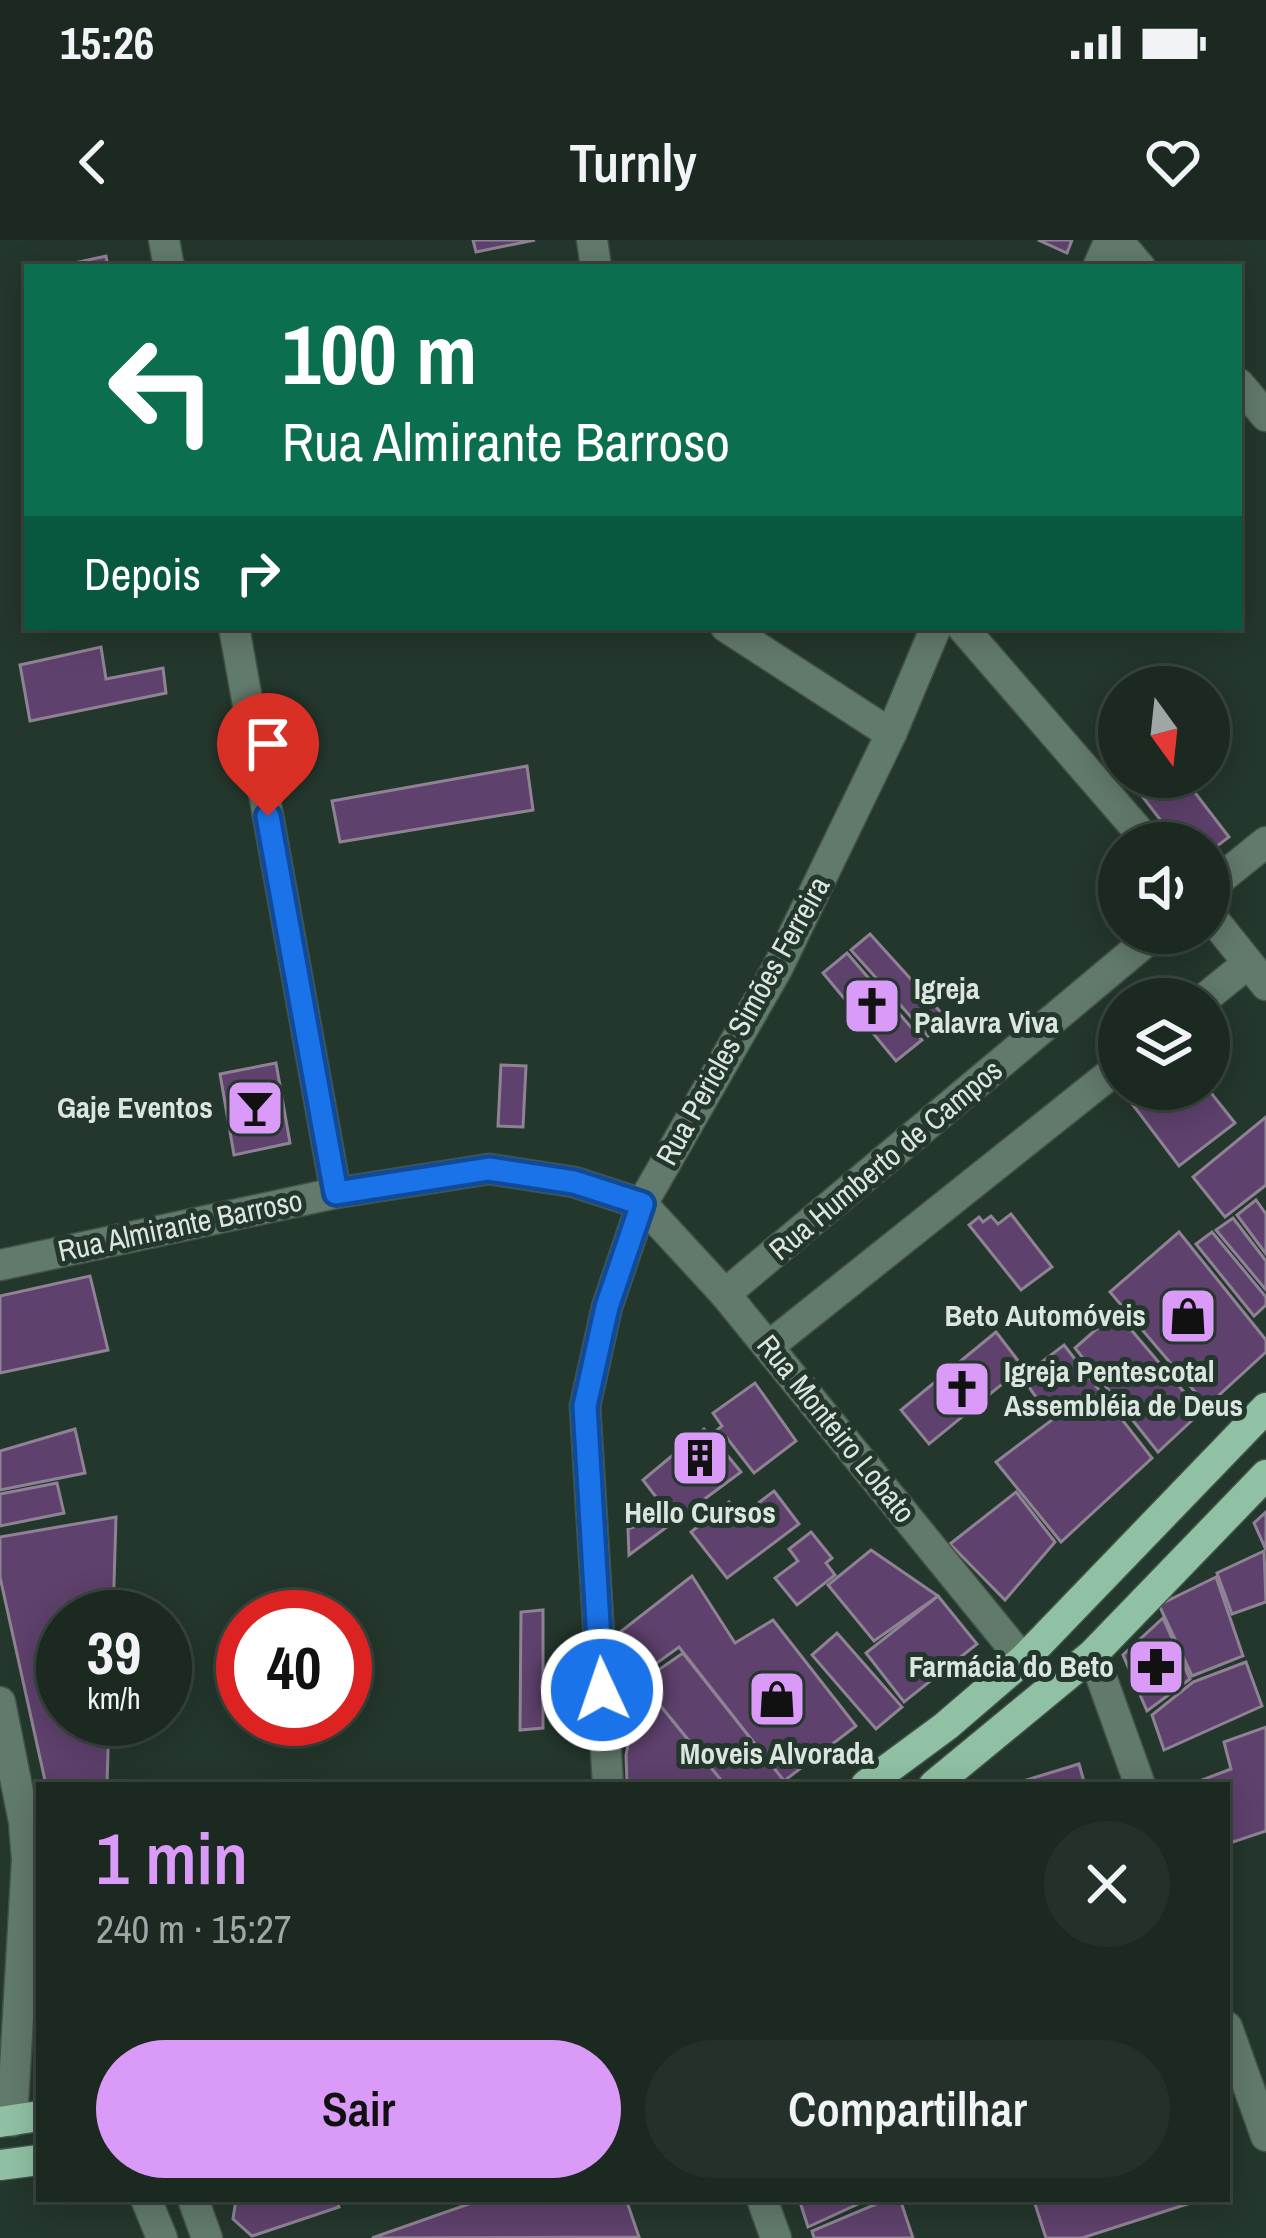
<!DOCTYPE html>
<html lang="pt">
<head>
<meta charset="utf-8">
<style>
	:root { --surface:#1b2921; --page:#24312a; --text:#f1f3f6; --muted:#a0a6a5; --line:#39453f; --accent:#da9af7 }
	body { margin:0; font-family:"Archivo Narrow",sans-serif; background:var(--page); color:var(--text); height:100vh; display:flex; flex-direction:column; font-size:45px; white-space:nowrap }
	* { box-sizing:border-box; margin:0 }
	p { font-size:39px; color:var(--muted) }
	.icon { flex:none; width:66px; height:66px; fill:none; stroke:currentColor; stroke-width:2; stroke-linecap:round; stroke-linejoin:round }
	.map { position:relative; flex:1; overflow:hidden }
	.details { position:absolute; left:36px; top:1542px; width:1194px; height:420px; display:flex; flex-direction:column; background:var(--surface); border-radius:0px; box-shadow:0 6px 30px #0003,0 0 0 3px var(--line) }
	.details>* { flex:none }
	.guide { position:absolute; left:24px; top:24px; width:1218px; height:366px; border-radius:0px; box-shadow:0 6px 30px #0003,0 0 0 3px var(--line); background:#0b6e4f; color:#fff; overflow:hidden }
	.needle { width:78px; rotate:165deg }
	.fabs { position:absolute; left:1098px; top:426px; display:grid; gap:24px }
	.fabs a { display:grid; place-items:center; width:132px; height:132px; border-radius:50%; background:var(--surface); box-shadow:0 6px 30px #0003,0 0 0 3px var(--line); font-size:60px }
	.speed { position:absolute; left:36px; top:1350px; display:flex; gap:24px; font-size:60px; font-weight:700; text-align:center }
	.speed>* { display:grid; place-content:center; width:156px; height:156px; border-radius:50%; background:var(--surface); box-shadow:0 6px 30px #0003,0 0 0 3px var(--line); line-height:1 }
	.speed small { font-size:30px; font-weight:400 }
	.speed .limit { border:18px solid #d22; background:#fff; color:#111 }
	.pin { position:absolute; display:grid; place-items:center; width:102px; height:102px; color:#fff; margin:-123px -51px; border-radius:50% 50% 50% 0; rotate:-45deg; box-shadow:0 0 12px #0007 }
	.pin .icon { rotate:45deg }
	.me { position:absolute; width:132px; margin:-66px; rotate:357deg; stroke-linejoin:round; filter:drop-shadow(0 0 9px #0008) }
	.turn { display:flex; align-items:center; gap:42px; height:252px; padding:0 60px; font-size:54px }
	.turn .icon { width:156px; height:156px; stroke-width:2.5 }
	.turn b { display:block; font-size:84px; line-height:102px }
	.then { display:flex; align-items:center; height:114px; padding:0 60px; background:#0003; gap:24px; font-size:45px }
	.round { display:grid; place-items:center; flex:none; width:126px; height:126px; border-radius:63px; background:var(--page) }
	.head { display:flex; align-items:center; justify-content:space-between; height:204px; padding:0 60px }
	h1 { font-size:72px; font-weight:600; line-height:90px; color:var(--accent) }
	.primary-button { display:flex; gap:24px; margin-top:auto; padding:24px 60px }
	.primary-button a { flex:1; height:138px; border-radius:72px; background:var(--accent); color:#111; font-size:48px; font-weight:600; line-height:138px; text-align:center }
	.primary-button a+a { background:var(--page); color:var(--text) }
	.status { display:flex; justify-content:space-between; align-items:center; height:84px; padding:0 60px; background:var(--surface); direction:ltr }
	.status svg { height:33px; fill:currentColor }
	header { display:flex; justify-content:space-between; align-items:center; height:156px; padding:0 60px; background:var(--surface); font-size:54px; font-weight:600 }
	.map>svg:first-child { display:block }
</style>
</head>
<body>
<div class="status"><b>15:26</b><svg viewBox="0 0 49 12"><path d="M0 12V9h3v3zM5 12V6h3v6zM10 12V3h3v9zM15 12V0h3v12zM26 1h20v11H26zM47 4h2v5h-2z"/></svg></div>
<header><svg class="icon" aria-label="back" viewBox="0 0 24 24"><path d="M15 5l-7 7 7 7"/></svg>Turnly<svg class="icon" aria-label="heart" viewBox="0 0 24 24"><path d="M12 20l-8-8c-3-5 5-10 8-4 3-6 11-1 8 4z"/></svg></header>
<div class="map">
<svg width="1266" height="1998" viewBox="0 0 1266 1998">
	<rect width="100%" height="100%" fill="#24372c"/>
	<g fill="#5e416c" stroke="#8e8294" stroke-width="3">
		<polygon points="473,0 535,0 476,12"/>
		<polygon points="1038,0 1072,0 1067,13"/>
		<polygon points="106,16 108,27 56,27"/>
		<polygon points="101,407 106,439 163,428 166,453 30,481 20,425"/>
		<polygon points="527,526 533,570 340,602 332,561"/>
		<polygon points="1159,537 1183,537 1229,597 1209,612 1209,603 1178,603 1139,552"/>
		<polygon points="870,694 946,778 928,796 851,710"/>
		<polygon points="847,713 922,800 896,821 823,733"/>
		<polygon points="276,823 290,903 234,915 220,834"/>
		<polygon points="501,825 526,826 523,887 498,886"/>
		<polygon points="1146,849 1208,849 1235,883 1179,926 1130,861"/>
		<polygon points="1266,877 1266,945 1225,977 1193,937"/>
		<polygon points="1256,960 1266,974 1266,1014 1237,975"/>
		<polygon points="1011,974 1052,1027 1021,1050 969,985 979,977 983,982 991,976 998,984"/>
		<polygon points="1233,978 1266,1021 1266,1050 1216,990"/>
		<polygon points="1179,992 1266,1100 1266,1112 1207,1166 1110,1052"/>
		<polygon points="1212,992 1266,1057 1266,1065 1254,1076 1196,1004"/>
		<polygon points="90,1036 108,1110 0,1133 0,1056"/>
		<polygon points="1116,1072 1201,1172 1158,1212 1075,1108"/>
		<polygon points="996,1092 1023,1127 929,1204 901,1170"/>
		<polygon points="1064,1105 1152,1218 1061,1302 996,1222 1052,1180 1022,1137"/>
		<polygon points="755,1143 796,1201 754,1233 727,1198 718,1204 741,1232 629,1315 628,1289 669,1274 643,1240 704,1189 710,1196 722,1186 713,1173"/>
		<polygon points="75,1189 85,1233 0,1250 0,1211"/>
		<polygon points="57,1243 64,1273 0,1286 0,1254"/>
		<polygon points="774,1251 799,1284 727,1338 691,1292 729,1262 740,1277"/>
		<polygon points="1016,1252 1055,1302 1005,1360 950,1304"/>
		<polygon points="1266,1272 1266,1310 1254,1283"/>
		<polygon points="116,1277 113,1377 63,1377 63,1479 109,1479 107,1545 46,1545 0,1337 0,1297"/>
		<polygon points="811,1292 832,1318 826,1323 835,1335 797,1365 775,1338 798,1321 789,1309"/>
		<polygon points="871,1310 938,1356 874,1401 828,1345"/>
		<polygon points="1264,1311 1266,1362 1232,1374 1217,1333"/>
		<polygon points="692,1336 735,1403 773,1380 856,1486 784,1541 679,1407 643,1433 615,1396"/>
		<polygon points="1216,1337 1243,1416 1192,1436 1159,1365"/>
		<polygon points="938,1356 977,1404 904,1462 866,1413"/>
		<polygon points="543,1370 543,1488 520,1490 521,1372"/>
		<polygon points="1163,1378 1190,1439 1147,1471 1123,1415"/>
		<polygon points="837,1393 902,1467 876,1489 812,1415"/>
		<polygon points="683,1413 784,1541 779,1545 725,1545 641,1442"/>
		<polygon points="1246,1422 1262,1466 1164,1510 1152,1475 1193,1442"/>
		<polygon points="641,1442 725,1545 627,1545 626,1515"/>
		<polygon points="1266,1487 1266,1591 1227,1604 1227,1545 1189,1545 1231,1529 1224,1502"/>
		<polygon points="1079,1524 1085,1545 1010,1545"/>
		<polygon points="236,1959 336,1959 339,1967 252,1996 233,1979"/>
		<polygon points="483,1959 626,1959 639,1997 372,1998"/>
		<polygon points="799,1959 856,1959 858,1964 808,1987"/>
		<polygon points="888,1959 900,1959 913,1998 814,1998 812,1991"/>
		<polygon points="1040,1959 1203,1959 1082,1998 1046,1998 1034,1961"/>
	</g>
	<g fill="none" stroke-linecap="round" stroke-linejoin="round">
		<g stroke="#415349" stroke-width="33">
			<g id="minor">
				<polyline points="164,0 169,27"/>
				<polyline points="592,0 596,27"/>
				<polyline points="1117,0 1140,27"/>
				<polyline points="1098,27 1110,0"/>
				<polyline points="1239,144 1266,176"/>
				<polyline points="234,387 336,953"/>
				<polyline points="726,387 891,494"/>
				<polyline points="962,387 1149,603"/>
				<polyline points="1209,648 1266,602"/>
				<polyline points="1209,674 1266,745"/>
				<polyline points="1204,759 1247,724"/>
				<polyline points="0,1025 336,953 489,929 574,942 642,964 725,1054 1023,1420"/>
				<polyline points="725,1054 1156,693"/>
				<polyline points="769,1106 1119,827"/>
				<polyline points="1093,1414 1140,1545"/>
				<polyline points="0,1462 24,1582 27,1620 12,1881"/>
				<polyline points="608,1545 585,1166 607,1067 642,964 777,729 891,494 936,387"/>
				<polyline points="1227,1787 1266,1896"/>
				<polyline points="146,1959 162,1998"/>
				<polyline points="193,1959 207,1998"/>
				<polyline points="762,1959 776,1998"/>
			</g>
		</g>
		<g stroke="#415349" stroke-width="33">
			<g id="major">
				<polyline points="866,1545 946,1486 1023,1420 1266,1168"/>
				<polyline points="934,1545 1093,1414 1266,1235"/>
				<polyline points="0,1882 39,1876"/>
				<polyline points="0,1925 39,1920"/>
			</g>
		</g>
		<use href="#minor" stroke="#627a6b" stroke-width="30"/>
		<use href="#major" stroke="#90c1a4" stroke-width="30"/>
	</g>
	<g fill="none" stroke-linecap="round" stroke-linejoin="round">
		<g stroke="#114b97" stroke-width="30">
			<polyline id="route" points="268,576 336,953 489,929 574,942 642,964 607,1067 585,1166 602,1450"/>
		</g>
		<use href="#route" stroke="#1a73e8" stroke-width="21"/>
	</g>
	<defs>
		<g id="church-square" transform="scale(3)"><rect x="-9" y="-9" width="18" height="18" rx="4" fill="#da9af7" stroke="#24372c"/><path d="M-1.2-6h2.4v3.5h3.3v2.4h-3.3V6h-2.4V-.1h-3.3v-2.4h3.3Z" fill="#111"/></g>
		<g id="bar-square" transform="scale(3)"><rect x="-9" y="-9" width="18" height="18" rx="4" fill="#da9af7" stroke="#24372c"/><path d="M-6-5H6L.8 .8V4.5H3.5V6h-7V4.5H-.8V.8Z" fill="#111"/></g>
		<g id="shop-square" transform="scale(3)"><rect x="-9" y="-9" width="18" height="18" rx="4" fill="#da9af7" stroke="#24372c"/><path d="M-5-2.5h2.3a2.7 3.5 0 0 1 5.4 0H5L5.5 6h-11ZM-1.5-2.5h3a1.5 2.3 0 0 0-3 0Z" fill="#111"/></g>
		<g id="building-square" transform="scale(3)"><rect x="-9" y="-9" width="18" height="18" rx="4" fill="#da9af7" stroke="#24372c"/><path d="M-4-6H4V6H1V3H-1V6H-4ZM-2.5-4.3h1.7v1.8h-1.7ZM.8-4.3h1.7v1.8H.8ZM-2.5-1h1.7V.8h-1.7ZM.8-1h1.7V.8H.8Z" fill="#111"/></g>
		<g id="pharmacy-square" transform="scale(3)"><rect x="-9" y="-9" width="18" height="18" rx="4" fill="#da9af7" stroke="#24372c"/><path d="M-2-6h4v4h4v4h-4v4h-4v-4h-4v-4h4Z" fill="#111"/></g>
	</defs>
	<g fill-rule="evenodd">
		<use href="#church-square" x="872" y="766"/>
		<use href="#bar-square" x="255" y="868"/>
		<use href="#shop-square" x="1188" y="1076"/>
		<use href="#church-square" x="962" y="1149"/>
		<use href="#building-square" x="700" y="1218"/>
		<use href="#pharmacy-square" x="1156" y="1427"/>
		<use href="#shop-square" x="777" y="1459"/>
	</g>
	<g text-anchor="middle" stroke-width="10" stroke-linejoin="round" paint-order="stroke">
		<g font-size="30" font-weight="bold" fill="#dae6df" stroke="#24372c" text-anchor="end">
			<text x="914" y="759" text-anchor="start">Igreja<tspan x="914" dy="34">Palavra Viva</tspan></text>
			<text x="213" y="878">Gaje Eventos</text>
			<text x="1146" y="1086">Beto Automóveis</text>
			<text x="1004" y="1142" text-anchor="start">Igreja Pentescotal<tspan x="1004" dy="34">Assembléia de Deus</tspan></text>
			<text x="700" y="1283" text-anchor="middle">Hello Cursos</text>
			<text x="1114" y="1437">Farmácia do Beto</text>
			<text x="777" y="1524" text-anchor="middle">Moveis Alvorada</text>
		</g>
		<g font-size="30" fill="#dae6df" stroke="#24372c">
			<text transform="translate(743 781) rotate(-61)" y="10">Rua Pericles Simões Ferreira</text>
			<text transform="translate(886 920) rotate(-40)" y="10">Rua Humberto de Campos</text>
			<text transform="translate(180 986) rotate(-12)" y="10">Rua Almirante Barroso</text>
			<text transform="translate(836 1189) rotate(51)" y="10">Rua Monteiro Lobato</text>
		</g>
	</g>
</svg>
<div class="fabs">
<a><svg class="needle" viewBox="-14 -14 28 28"><path d="M0-13l5 13h-10z" fill="#e53935"/><path d="M0 13l5-13h-10z" fill="#a0a6a5"/></svg></a>
<a><svg class="icon" aria-label="sound" viewBox="0 0 24 24"><path d="M4 9h4l5-4v14l-5-4H4zM17 9q2 3 0 6"/></svg></a>
<a><svg class="icon" aria-label="layers" viewBox="0 0 24 24"><path d="M12 4l9 5-9 5-9-5zM3 14l9 5 9-5"/></svg></a>
</div>
<div class="speed"><div>39<small>km/h</small></div><div class="limit">40</div></div>
<div class="pin" style="left:268px;top:576px;background:#d93025"><svg class="icon" aria-label="arrive" viewBox="0 0 24 24"><path d="M6 21V4h12l-3 4 3 4H6"/></svg></div>
<svg class="me" style="left:602px;top:1450px" viewBox="-20 -20 40 40"><circle r="17" fill="#1a73e8" stroke="#fff" stroke-width="3"/><path d="M0-11L8 9 0 5-8 9z" fill="#fff"/></svg>
<div class="guide">
<div class="turn"><svg class="icon" aria-label="left" viewBox="0 0 24 24"><path d="M17 20v-9H6M10 6l-5 5 5 5"/></svg><div><b>100 m</b>Rua Almirante Barroso</div></div>
<div class="then">Depois<svg class="icon" aria-label="right" viewBox="0 0 24 24"><path d="M7 20v-9h11M14 6l5 5-5 5"/></svg></div>
</div>
<section class="details">
<div class="head"><div><h1>1 min</h1><p>240 m · 15:27</p></div><a class="round"><svg class="icon" aria-label="close" viewBox="0 0 24 24"><path d="M6 6l12 12M18 6L6 18"/></svg></a></div>
<div class="primary-button"><a>Sair</a><a>Compartilhar</a></div>
</section>
</div>
</body>
</html>
